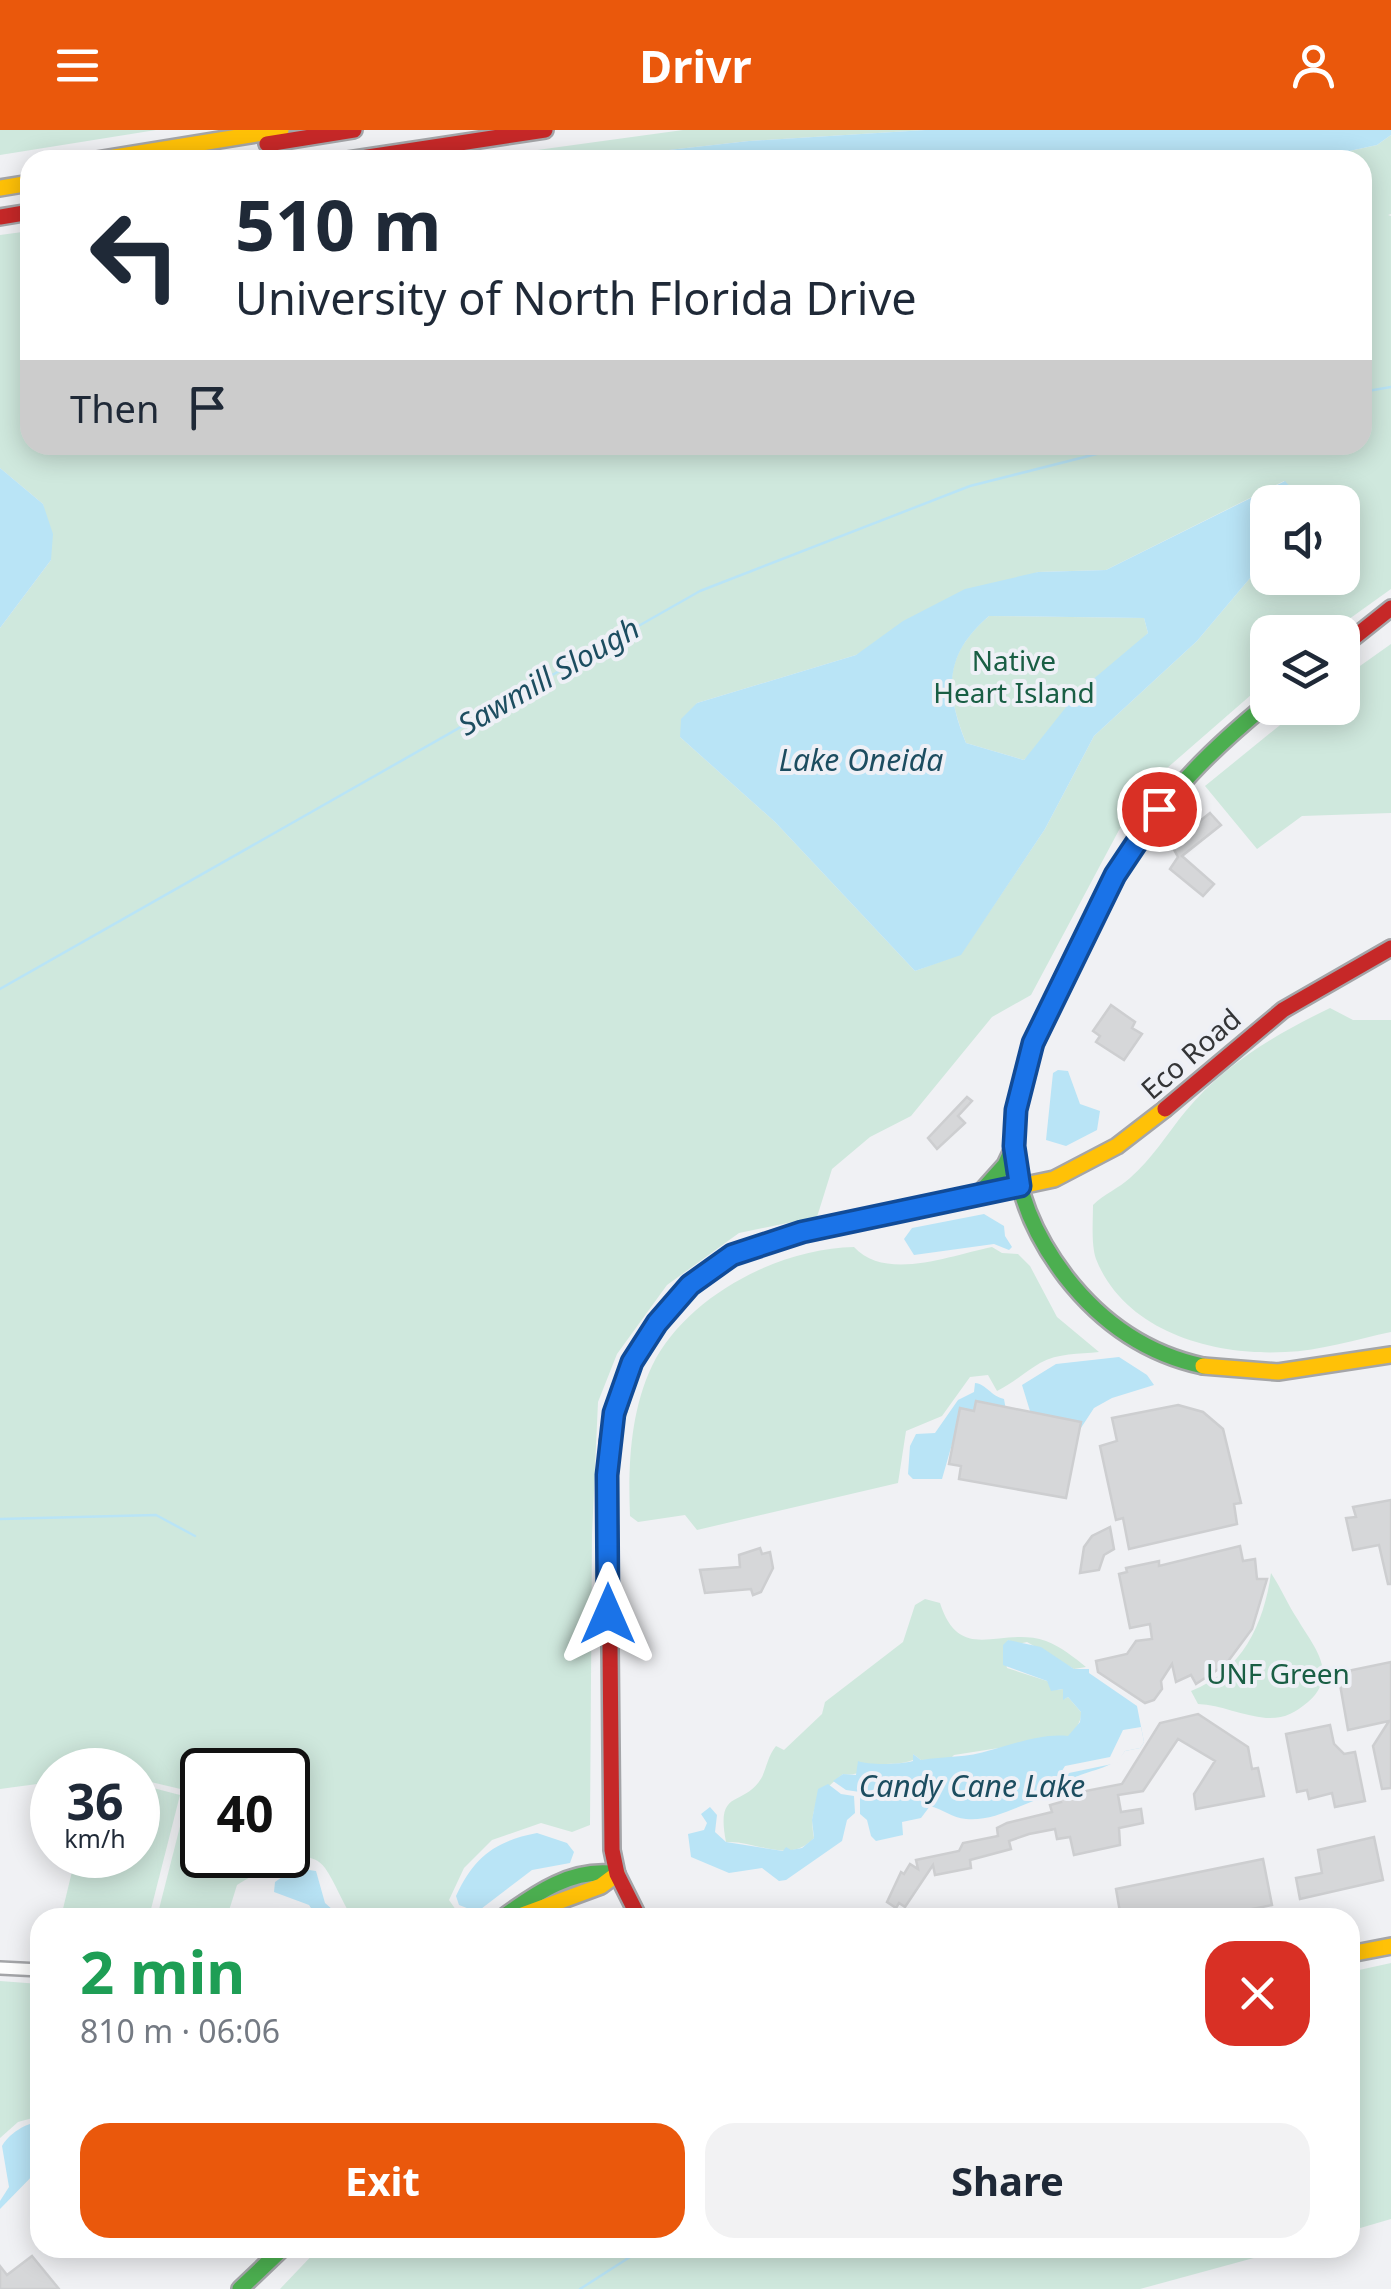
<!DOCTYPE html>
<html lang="en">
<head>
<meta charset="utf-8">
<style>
	:root { --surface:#fff; --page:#f2f2f3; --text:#1f2937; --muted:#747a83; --accent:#ea580c }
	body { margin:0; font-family:"Noto Sans",sans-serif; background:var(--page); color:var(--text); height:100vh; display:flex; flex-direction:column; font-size:38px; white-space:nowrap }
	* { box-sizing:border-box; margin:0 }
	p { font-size:32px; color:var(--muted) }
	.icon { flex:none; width:55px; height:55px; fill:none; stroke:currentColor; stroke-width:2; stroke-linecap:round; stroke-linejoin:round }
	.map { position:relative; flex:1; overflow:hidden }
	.sheet { position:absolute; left:30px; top:1778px; width:1330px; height:350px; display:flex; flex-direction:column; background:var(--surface); border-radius:30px; box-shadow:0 5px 25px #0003 }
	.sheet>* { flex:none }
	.banner { position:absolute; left:20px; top:20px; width:1352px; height:305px; border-radius:30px; box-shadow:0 5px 25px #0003; background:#fff; color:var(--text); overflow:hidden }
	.controls { position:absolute; left:1250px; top:355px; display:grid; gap:20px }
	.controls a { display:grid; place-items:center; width:110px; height:110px; border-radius:20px; background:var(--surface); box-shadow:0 5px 25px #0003; font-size:50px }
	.speed { position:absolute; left:30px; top:1618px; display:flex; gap:20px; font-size:50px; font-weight:700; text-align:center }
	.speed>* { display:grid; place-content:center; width:130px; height:130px; border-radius:50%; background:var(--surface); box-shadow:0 5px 25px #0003; line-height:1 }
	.speed small { font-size:25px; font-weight:400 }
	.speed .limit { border:5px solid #111; border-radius:15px; background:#fff; color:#111 }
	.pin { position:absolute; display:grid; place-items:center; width:85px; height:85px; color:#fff; margin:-42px; border:5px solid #fff; border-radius:50%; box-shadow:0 2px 10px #0007 }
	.me { position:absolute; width:110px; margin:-55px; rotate:0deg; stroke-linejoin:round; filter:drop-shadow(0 0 8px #0008) }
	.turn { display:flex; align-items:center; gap:35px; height:210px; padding:0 50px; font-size:45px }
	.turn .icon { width:130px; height:130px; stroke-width:2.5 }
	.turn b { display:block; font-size:70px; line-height:85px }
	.then { display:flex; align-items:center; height:95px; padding:0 50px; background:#0003; gap:20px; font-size:38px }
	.round { display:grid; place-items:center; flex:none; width:105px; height:105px; border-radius:30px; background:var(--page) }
	.headline { display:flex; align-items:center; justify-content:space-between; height:170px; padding:0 50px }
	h1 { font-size:60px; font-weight:700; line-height:75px; color:#1e9e55 }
	.button { display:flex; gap:20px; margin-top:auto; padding:20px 50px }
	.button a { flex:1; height:115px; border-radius:30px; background:var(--accent); color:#fff; font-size:40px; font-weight:700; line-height:115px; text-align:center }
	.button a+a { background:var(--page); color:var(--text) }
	header { display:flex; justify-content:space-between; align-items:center; height:130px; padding:0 50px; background:var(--accent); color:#fff; font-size:45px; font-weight:700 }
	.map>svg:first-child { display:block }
</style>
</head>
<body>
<header><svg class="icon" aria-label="menu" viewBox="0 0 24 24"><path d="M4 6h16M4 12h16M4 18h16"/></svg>Drivr<svg class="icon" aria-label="person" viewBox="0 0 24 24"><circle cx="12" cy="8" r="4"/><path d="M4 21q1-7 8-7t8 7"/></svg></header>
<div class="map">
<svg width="1391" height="2159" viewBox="0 0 1391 2159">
	<rect width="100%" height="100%" fill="#f0f1f4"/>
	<g fill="#cfe8dd" fill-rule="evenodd">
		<polygon points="0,0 156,0 0,25"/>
		<polygon points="683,0 925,0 749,11 579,30 465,30"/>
		<path d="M 1391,5 L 1391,84 L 1388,85 L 1391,86 L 1391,459 L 1331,502 L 1268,502 L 1267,551 L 1166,639 L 1119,700 L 1031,865 L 992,887 L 911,986 L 870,1007 L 832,1039 L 817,1087 L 739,1103 L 667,1155 L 617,1224 L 598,1272 L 592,1405 L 590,1695 L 572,1702 L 541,1693 L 492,1710 L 464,1738 L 449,1770 L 461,1787 L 352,1787 C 342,1772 335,1752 325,1738 C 305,1710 257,1743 237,1755 L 227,1787 L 157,1787 L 189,1661 L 138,1649 L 138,1640 L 52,1640 L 52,1652 L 0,1659 L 0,498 L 51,430 L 43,374 L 0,338 L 0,105 L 30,101 L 30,315 L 1362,315 L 1362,30 L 1308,30 L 1377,15 ZM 1284,351 L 1304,372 L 1342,372 L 1342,448 L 1268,448 L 1267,428 L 1197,511 L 1094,606 L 1045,699 L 961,824 L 915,841 L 775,692 L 680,607 L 697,573 L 856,525 L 1038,442 L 1106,440 ZM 202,1640 L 288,1640 L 288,1725 L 202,1725 Z"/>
		<path d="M 989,486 L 1144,488 L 1148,503 L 1024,630 L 966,613 C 945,559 943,526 989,486 Z"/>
		<polygon points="1391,514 1391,683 1302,686 1257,719 1205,656 1301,578 1342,578 1343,548"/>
		<path d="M 1330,878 L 1353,890 L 1391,890 L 1391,1202 C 1357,1209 1320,1221 1285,1222 C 1214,1226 1125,1202 1096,1129 C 1091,1114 1093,1091 1093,1075 C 1104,1064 1119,1058 1130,1048 C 1152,1029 1167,1004 1185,982 C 1223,935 1276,904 1330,878 Z"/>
		<path d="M 854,1117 C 886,1152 952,1125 992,1117 L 1002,1123 L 1018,1124 L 1030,1136 L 1057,1187 L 1099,1222 C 1079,1224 1058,1223 1040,1233 C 1025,1242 1013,1253 997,1261 L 988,1245 L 970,1247 L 942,1286 L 906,1301 L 898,1353 L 697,1400 L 685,1385 L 638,1392 L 630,1386 C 628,1337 630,1282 652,1236 C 686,1166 780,1118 854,1117 Z"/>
		<path d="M 1271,1443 C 1281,1458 1288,1475 1298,1490 C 1313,1516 1340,1544 1308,1572 C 1295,1583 1284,1589 1266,1588 C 1243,1586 1221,1575 1198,1574 L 1191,1561 C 1242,1541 1264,1494 1271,1443 Z"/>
		<path d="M 925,1469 L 940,1473 C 960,1536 1001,1495 1046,1511 C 1060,1516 1075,1528 1086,1537 L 1074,1539 L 1027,1512 L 1018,1514 L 1008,1510 L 1003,1520 L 1007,1538 L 1047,1551 L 1056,1560 L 1063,1559 L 1064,1569 L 1068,1567 L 1081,1582 C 1082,1592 1074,1601 1068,1607 L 954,1625 L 950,1629 L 921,1630 L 913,1624 L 913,1630 C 901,1635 890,1633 877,1635 C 864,1638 858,1647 843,1644 C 820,1662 808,1678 814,1708 C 789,1735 756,1710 726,1712 C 715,1656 744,1679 762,1647 C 767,1636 768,1626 776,1616 L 784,1620 L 822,1584 L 825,1572 L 903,1512 L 915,1475 Z"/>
		<polygon points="138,1654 180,1665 149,1787 61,1787 76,1725 138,1725"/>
		<polygon points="1391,1833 1391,2089 1350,2101 1350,1842"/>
		<polygon points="0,1851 40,1854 40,1986 18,1992 0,2008"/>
		<polygon points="319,2118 1290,2118 1140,2159 280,2159"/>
	</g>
	<g fill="#b9e4f6" fill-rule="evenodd">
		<polygon points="925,0 1391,0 1391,5 1377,15 1308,30 579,30 749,11"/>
		<polygon points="0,338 43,374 53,404 51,430 0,498"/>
		<path d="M 1285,351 L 1304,372 L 1268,372 L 1267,428 L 1197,511 L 1094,606 L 1045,699 L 961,825 L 915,841 L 775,692 L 680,607 L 681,589 L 697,573 L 856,525 L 903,491 L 965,459 L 1038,442 L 1106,440 ZM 989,486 L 1144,488 L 1148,503 L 1078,562 L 1024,630 L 966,613 C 945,560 944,525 989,486 Z"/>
		<polygon points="1058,940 1068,941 1080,974 1100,981 1097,1000 1066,1016 1046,1010 1053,943"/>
		<polygon points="984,1084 1004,1096 1005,1106 1012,1117 1009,1120 994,1114 914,1125 904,1109 912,1098"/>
		<polygon points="1119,1227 1147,1245 1154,1255 1112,1268 1094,1278 1075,1307 1045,1330 1022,1255 1056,1234"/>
		<path d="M 975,1253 C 986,1254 991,1266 1004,1269 L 1007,1286 L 972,1309 L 954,1307 L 942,1349 L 913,1349 L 908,1344 L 910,1316 L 916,1304 L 935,1303 L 958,1270 L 974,1262 Z"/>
		<path d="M 1008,1510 L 1041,1517 L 1074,1539 L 1089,1539 L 1089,1543 L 1137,1576 L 1144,1612 L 1140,1618 L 1125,1621 C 1107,1647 1076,1635 1056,1664 C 1026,1670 997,1692 966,1689 C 952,1688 943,1679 930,1676 L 921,1688 L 902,1692 L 903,1705 L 876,1711 L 871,1706 L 867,1690 L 860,1684 L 860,1662 L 846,1660 L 833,1651 L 843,1644 L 856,1645 L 858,1631 C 867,1635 899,1635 913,1631 L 913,1624 L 921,1630 C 944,1626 967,1628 991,1620 C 1013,1614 1044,1603 1068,1606 L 1080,1592 L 1081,1582 L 1068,1567 L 1063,1570 L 1063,1559 L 1051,1561 L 1047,1551 L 1003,1535 L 1003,1515 Z"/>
		<polygon points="828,1654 841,1664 854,1666 855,1683 847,1690 842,1711 786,1750 779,1751 762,1738 729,1743 691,1727 688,1704 704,1700 707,1693 701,1684 710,1677 717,1685 715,1702 726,1712 783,1721 786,1717 791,1720 802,1718 814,1708 812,1690 818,1659"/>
		<path d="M 537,1703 L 567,1713 L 574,1722 L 570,1733 L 532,1740 L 477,1782 L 459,1775 L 456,1766 C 474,1727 495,1711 537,1703 Z"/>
		<polygon points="295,1738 316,1741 325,1773 341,1787 317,1787 309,1775 274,1762 275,1752"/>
		<path d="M 40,1992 L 40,2038 L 0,2079 L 0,2071 L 9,2057 L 2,2016 C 9,2004 25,1993 40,1992 Z"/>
	</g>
	<polygon fill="#f0f1f4" points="1141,1597 1144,1612 1140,1618 1125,1621 1117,1633 1069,1643 1055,1664 1046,1666 1065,1636 1110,1627 1123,1600"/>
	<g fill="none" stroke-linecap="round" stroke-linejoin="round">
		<g stroke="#b9e4f6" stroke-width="2.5">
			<polyline points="1362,262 1391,257"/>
			<polyline points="0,859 700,461 970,356 1132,315"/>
			<polyline points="0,1389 156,1385 195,1406"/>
			<polyline points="580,2159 644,2118"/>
		</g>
	</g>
	<g fill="#d6d7d9" stroke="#cdced0" stroke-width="2.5">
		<polygon points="1210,683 1221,695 1182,726 1214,754 1203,766 1170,739 1178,727 1171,714"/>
		<polygon points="1111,875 1135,892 1132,898 1142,904 1124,930 1096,912 1100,906 1093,901"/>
		<polygon points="967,967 972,971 958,986 965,993 937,1019 928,1008"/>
		<polygon points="976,1271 1081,1292 1066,1368 959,1349 961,1336 949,1334 960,1278 974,1281"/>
		<polygon points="1178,1275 1203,1282 1223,1299 1241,1373 1234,1374 1237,1394 1129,1419 1123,1388 1116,1390 1100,1316 1117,1311 1112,1288"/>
		<polygon points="1391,1370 1391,1454 1388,1454 1379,1415 1353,1420 1346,1388 1356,1387 1353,1377"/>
		<polygon points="1110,1397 1114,1419 1104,1425 1099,1440 1080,1443 1084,1417 1092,1406"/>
		<polygon points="1240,1416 1243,1431 1255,1429 1257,1449 1267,1449 1252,1499 1226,1534 1196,1554 1191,1545 1176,1552 1172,1534 1161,1551 1162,1559 1154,1570 1145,1573 1098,1542 1096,1531 1127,1524 1136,1511 1152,1509 1150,1494 1130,1498 1119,1444 1127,1442 1126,1438 1159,1431 1159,1436"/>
		<polygon points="760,1418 762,1424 770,1422 773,1438 761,1462 753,1465 751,1459 705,1463 700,1440 740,1437 739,1425"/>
		<polygon points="1391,1532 1391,1658 1382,1659 1373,1616 1389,1591 1348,1600 1338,1543"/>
		<polygon points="1198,1584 1248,1617 1252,1639 1258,1638 1264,1666 1196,1679 1194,1664 1215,1631 1178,1609 1143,1661 1118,1665 1121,1682 1141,1679 1143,1693 1119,1698 1120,1715 1074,1725 1070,1707 1057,1709 1055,1699 1029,1704 1009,1711 1011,1719 970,1730 971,1738 935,1745 933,1735 905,1777 899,1773 896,1778 887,1772 901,1742 904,1744 910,1734 918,1739 916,1730 959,1721 963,1713 998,1706 997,1698 1007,1693 1052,1682 1050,1675 1061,1672 1060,1666 1122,1654 1160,1593"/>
		<polygon points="1330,1595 1334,1614 1344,1624 1355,1622 1365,1671 1335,1677 1332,1663 1309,1669 1307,1660 1297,1662 1286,1604"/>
		<polygon points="1374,1707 1383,1750 1300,1769 1296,1748 1322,1743 1318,1720"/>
		<polygon points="1263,1729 1272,1775 1209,1788 1121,1788 1116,1759"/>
		<polygon points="32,2126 59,2159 0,2159 0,2136 7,2145"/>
	</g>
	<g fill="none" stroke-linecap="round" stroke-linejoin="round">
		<g stroke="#a4a5a8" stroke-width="16">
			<polyline id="street" points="0,1838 40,1840"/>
		</g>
		<g stroke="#a4a5a8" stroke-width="20">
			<g id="fast">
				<polyline points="979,1064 1005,1035 1014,1016"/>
				<path d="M 1203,1236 C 1147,1224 1101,1192 1066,1147 C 1037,1109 1016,1064 1014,1015 C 1011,922 1115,734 1175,662 C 1203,628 1235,600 1268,573"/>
				<path d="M 502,1788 C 536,1763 573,1737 617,1744"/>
				<polyline points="240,2159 283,2118"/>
			</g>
		</g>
		<g stroke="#a4a5a8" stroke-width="20">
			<g id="slow">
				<polyline points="96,30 281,0"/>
				<polyline points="0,58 30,53"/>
				<polyline points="769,1113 802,1102 1054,1049 1117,1016 1165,979"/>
				<polyline points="1203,1236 1278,1242 1391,1225"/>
				<polyline points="514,1788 601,1756 617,1744"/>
				<polyline points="1350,1824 1391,1816"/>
			</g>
		</g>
		<g stroke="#a4a5a8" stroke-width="20">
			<g id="jam">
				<polyline points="267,14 354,0"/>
				<polyline points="348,30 545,0"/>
				<polyline points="0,87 30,82"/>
				<polyline points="1342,517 1391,478"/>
				<polyline points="1165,979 1283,880 1391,818"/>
				<polyline points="639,1788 617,1744 612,1720 608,1312 632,1233 657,1193 689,1155 732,1125 769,1113"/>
			</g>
		</g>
		<use href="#street" stroke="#fdfdfd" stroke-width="11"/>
		<use href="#fast" stroke="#4caf50" stroke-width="15"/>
		<use href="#slow" stroke="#ffc107" stroke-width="15"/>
		<use href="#jam" stroke="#c62828" stroke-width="15"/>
	</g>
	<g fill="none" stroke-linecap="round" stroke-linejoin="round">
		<g stroke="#114b97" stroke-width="25">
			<polyline id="route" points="608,1484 607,1345 614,1283 632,1232 657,1193 690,1155 732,1125 802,1102 1020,1056 1014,1016 1016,980 1033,913 1115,745 1159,679"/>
		</g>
		<use href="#route" stroke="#1a73e8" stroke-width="18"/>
	</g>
	<g text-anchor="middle" stroke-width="8" stroke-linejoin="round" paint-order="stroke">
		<g font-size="28" fill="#195e44" stroke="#eef0f6">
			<text x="1014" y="541">Native<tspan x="1014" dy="32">Heart Island</tspan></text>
			<text x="1278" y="1554">UNF Green</text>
		</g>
		<g font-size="28" fill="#343537" stroke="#eef0f6">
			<text transform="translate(1191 924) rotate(-41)" y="10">Eco Road</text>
		</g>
		<g font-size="30" font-style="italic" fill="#1c4d60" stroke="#eef0f6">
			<text transform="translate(549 547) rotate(-30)" y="10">Sawmill Slough</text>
			<text x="861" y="641">Lake Oneida</text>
			<text x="972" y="1667">Candy Cane Lake</text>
		</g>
	</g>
</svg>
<div class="controls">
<a><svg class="icon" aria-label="sound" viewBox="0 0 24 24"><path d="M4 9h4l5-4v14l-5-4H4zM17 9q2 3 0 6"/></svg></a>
<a><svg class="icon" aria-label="layers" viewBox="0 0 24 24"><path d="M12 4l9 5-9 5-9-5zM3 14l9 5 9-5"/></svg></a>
</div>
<div class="speed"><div>36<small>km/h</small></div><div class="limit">40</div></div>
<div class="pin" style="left:1159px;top:679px;background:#d93025"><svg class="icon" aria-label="arrive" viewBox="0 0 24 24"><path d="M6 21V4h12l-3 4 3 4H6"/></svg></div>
<svg class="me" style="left:608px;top:1484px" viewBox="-20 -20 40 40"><path d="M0-17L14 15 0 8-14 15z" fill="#1a73e8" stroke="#fff" stroke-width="4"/></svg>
<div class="banner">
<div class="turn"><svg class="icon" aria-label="left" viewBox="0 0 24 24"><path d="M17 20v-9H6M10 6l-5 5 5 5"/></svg><div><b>510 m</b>University of North Florida Drive</div></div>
<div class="then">Then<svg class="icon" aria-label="arrive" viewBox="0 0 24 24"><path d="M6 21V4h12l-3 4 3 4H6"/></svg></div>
</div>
<section class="sheet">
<div class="headline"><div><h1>2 min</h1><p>810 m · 06:06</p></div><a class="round" style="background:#d93025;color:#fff"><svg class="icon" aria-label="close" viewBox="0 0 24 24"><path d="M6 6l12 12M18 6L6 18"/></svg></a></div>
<div class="button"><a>Exit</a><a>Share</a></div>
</section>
</div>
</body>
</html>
